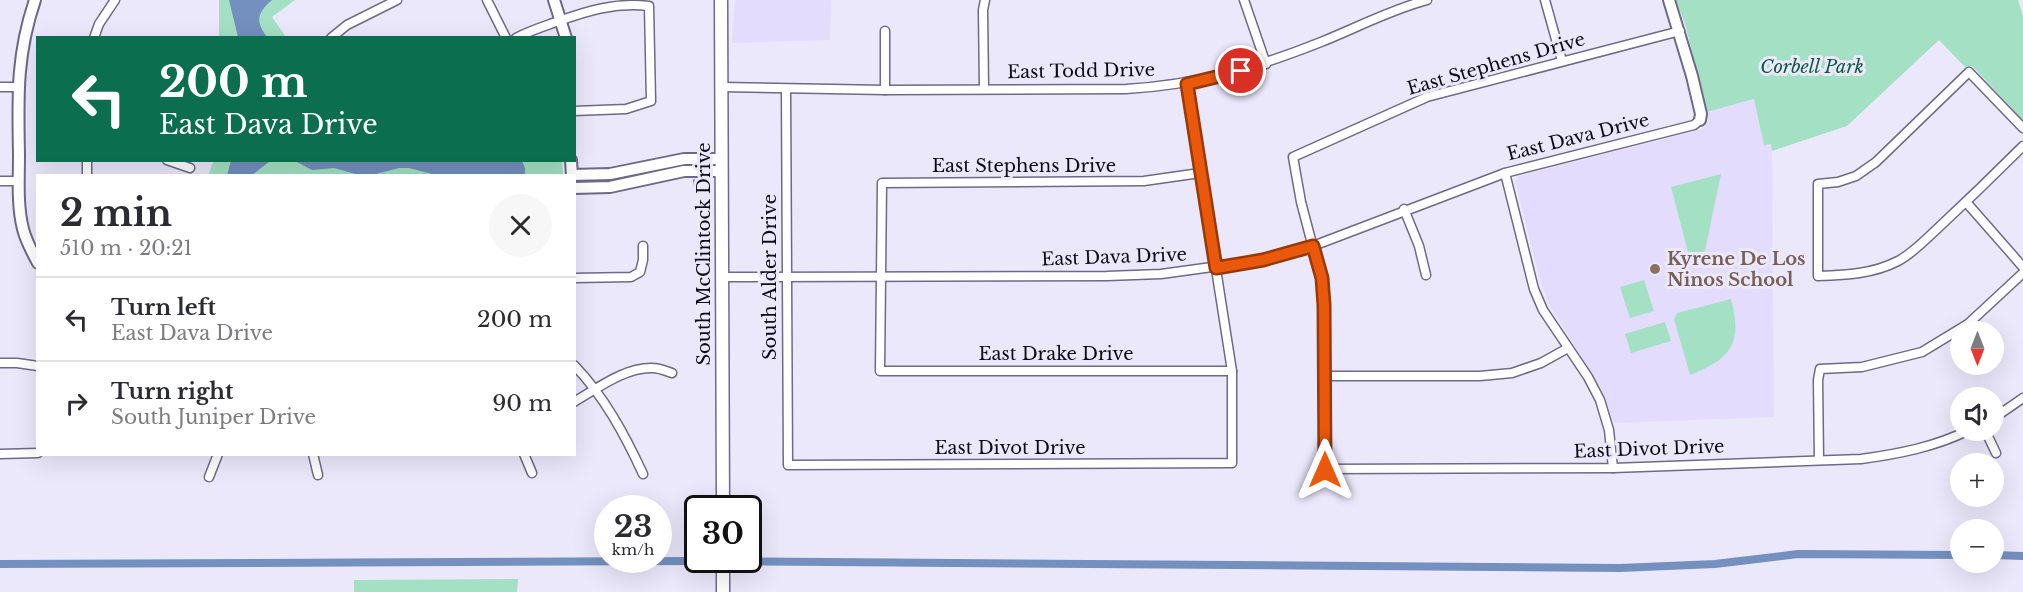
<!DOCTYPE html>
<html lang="en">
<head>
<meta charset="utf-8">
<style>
	:root { --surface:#fff; --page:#f7f7f7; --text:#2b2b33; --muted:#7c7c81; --line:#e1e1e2 }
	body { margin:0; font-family:"Libre Baskerville",serif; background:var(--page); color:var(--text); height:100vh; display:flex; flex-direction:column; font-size:22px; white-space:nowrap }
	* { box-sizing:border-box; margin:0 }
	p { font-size:20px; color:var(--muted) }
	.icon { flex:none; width:33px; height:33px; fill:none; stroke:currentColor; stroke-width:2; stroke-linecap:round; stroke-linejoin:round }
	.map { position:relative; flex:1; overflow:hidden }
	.panel { position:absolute; left:36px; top:174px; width:540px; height:282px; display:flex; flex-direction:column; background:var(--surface); border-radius:0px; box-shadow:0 6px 24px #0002 }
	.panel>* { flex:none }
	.banner { position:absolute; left:36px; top:36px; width:540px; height:126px; border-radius:0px; box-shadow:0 6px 24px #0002; background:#0b6e4f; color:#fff; overflow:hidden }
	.needle { width:39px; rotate:180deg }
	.tools { position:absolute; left:1950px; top:321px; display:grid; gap:12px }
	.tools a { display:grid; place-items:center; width:54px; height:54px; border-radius:50%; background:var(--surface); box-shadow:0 6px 24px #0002; font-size:30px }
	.speed { position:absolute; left:594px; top:495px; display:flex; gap:12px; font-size:30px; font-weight:700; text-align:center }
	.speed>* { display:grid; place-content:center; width:78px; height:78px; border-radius:50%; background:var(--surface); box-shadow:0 6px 24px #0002; line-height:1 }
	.speed small { font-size:15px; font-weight:400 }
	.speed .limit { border:3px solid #111; border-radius:9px; background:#fff; color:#111 }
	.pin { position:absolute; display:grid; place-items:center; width:51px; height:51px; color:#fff; margin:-26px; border:3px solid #fff; border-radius:50%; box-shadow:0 2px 6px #0007 }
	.me { position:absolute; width:66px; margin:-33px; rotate:0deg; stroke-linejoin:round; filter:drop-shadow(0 0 4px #0008) }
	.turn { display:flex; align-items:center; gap:21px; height:126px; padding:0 24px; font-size:27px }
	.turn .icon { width:78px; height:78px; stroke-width:2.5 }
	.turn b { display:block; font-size:42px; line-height:51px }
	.round { display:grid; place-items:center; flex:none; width:63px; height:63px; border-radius:32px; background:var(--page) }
	.overview { display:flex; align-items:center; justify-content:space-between; height:102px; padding:0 24px }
	h1 { font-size:36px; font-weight:800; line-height:45px }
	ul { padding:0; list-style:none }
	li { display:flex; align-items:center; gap:18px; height:84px; padding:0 24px; border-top:2px solid var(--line) }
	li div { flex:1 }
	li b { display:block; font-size:22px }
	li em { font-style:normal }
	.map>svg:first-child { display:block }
</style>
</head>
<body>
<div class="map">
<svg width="2023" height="592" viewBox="0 0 2023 592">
	<rect width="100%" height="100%" fill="#ece8fc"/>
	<g fill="#e3dcfd">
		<polygon points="735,0 831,0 830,40 732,43"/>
		<polygon points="1754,99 1764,144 1772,143 1774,417 1614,423 1602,390 1549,304 1541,284 1515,181 1519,176 1703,129 1708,122 1707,112"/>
	</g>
	<g fill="#a4e1c4">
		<polygon points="219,0 295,0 272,17 286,37 219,38"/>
		<polygon points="1676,0 2018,0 2023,16 2023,120 1974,68 1972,66 1966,68 1939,40 1847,126 1772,151 1771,144 1764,145 1754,99 1707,112 1685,24"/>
		<polygon points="214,160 562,161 563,176 208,176"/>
		<polygon points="1721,174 1705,251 1689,256 1671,187"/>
		<polygon points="1644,280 1654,311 1630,318 1620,287"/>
		<path d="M 1731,299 C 1743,343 1731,359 1690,375 L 1674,319 L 1677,313 Z"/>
		<polygon points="1665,322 1671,341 1631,353 1625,334"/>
		<polygon points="518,579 517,592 354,592 354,580"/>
	</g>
	<g fill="#7390be">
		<path d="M 229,0 L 272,0 C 257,13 255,21 267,37 L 238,37 Z"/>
		<polygon points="231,161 231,160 270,161 252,175 227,175"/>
		<polygon points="295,161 522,161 525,168 525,175 436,175 409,168 399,168 372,175 359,175 334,168 312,170"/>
	</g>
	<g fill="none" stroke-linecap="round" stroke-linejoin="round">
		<polyline stroke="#7390be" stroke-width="2" points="694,180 694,189"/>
		<g stroke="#7390be" stroke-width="8">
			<polyline points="1994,555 2023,556"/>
			<polyline points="0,564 697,561 1620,568 1715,564 1798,554 1960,555"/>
		</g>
		<g stroke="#6f6986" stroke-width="11">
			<g id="minor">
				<polyline points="487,0 506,38"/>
				<polyline points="1244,0 1266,64"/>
				<polyline points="1545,0 1562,61"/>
				<polyline points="885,31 885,90"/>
				<path d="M 1680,31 L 1427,97 L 1293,157 L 1301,202 L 1321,278 L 1324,305 L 1325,469 L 1613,468 L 1861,459 C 1898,454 1935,447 1969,430"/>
				<polyline points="94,38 99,24 115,0"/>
				<polyline points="331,38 347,25 397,0"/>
				<path d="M 516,38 C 529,31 542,27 556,22 C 587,11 615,2 649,6 L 651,101 L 626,109 L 574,111"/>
				<polyline points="0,87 18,87"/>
				<path d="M 721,87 L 885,90 L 1126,89 C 1196,85 1256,68 1321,42 C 1356,28 1390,10 1427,0"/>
				<polyline points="786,89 788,465 1232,463 1232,371 1187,84"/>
				<polyline points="984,89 983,10 985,0"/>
				<path d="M 2023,128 L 1969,72 L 1876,162 L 1856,176 L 1838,182 L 1818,184 L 1818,276 C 1846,275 1873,274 1898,261 C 1913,253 1925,240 1937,229 C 1966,202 1995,174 2023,146"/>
				<polyline points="87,160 87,176"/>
				<polyline points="167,160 190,168"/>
				<polyline points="1200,173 1144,181 882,183 880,371 1232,371"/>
				<polyline points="1505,173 1534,289 1543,310 1588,377 1600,400 1609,430 1613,468"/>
				<polyline points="0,181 19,181"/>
				<polyline points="1966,202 2023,267"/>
				<polyline points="1404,209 1419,246 1426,275"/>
				<polyline points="722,277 1107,276 1161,274 1263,260 1313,246 1505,173 1694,125 1700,120"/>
				<polyline points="574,278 631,277 640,272 643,260 643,246"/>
				<polyline points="0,363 17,363 38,366"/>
				<path d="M 574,365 C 604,396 625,435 643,474"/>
				<polyline points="1324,376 1480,376 1512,373 1541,363 1568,348"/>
				<path d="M 574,402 C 598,388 625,367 653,368 C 659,368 666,371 672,373"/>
				<polyline points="1994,418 2023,398"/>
				<polyline points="1985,430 1996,453"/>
				<polyline points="0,454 38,453"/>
				<polyline points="313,454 318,475"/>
				<polyline points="524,454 532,473"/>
				<polyline points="1819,460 1818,380 1820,369 1862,367 1922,352 1968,324 2023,273"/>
				<polyline points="209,477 218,454"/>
			</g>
		</g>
		<g stroke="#6f6986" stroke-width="14">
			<g id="tertiary">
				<path d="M 35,0 C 16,56 18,98 19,155 C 19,180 17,205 23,229 C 26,241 32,252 38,263"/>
				<polyline points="554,0 566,38"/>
				<polyline points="1669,0 1692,76 1701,114 1700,120"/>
				<polyline points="571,160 572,176"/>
				<polyline points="572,175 610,174 684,159 722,159"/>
				<polyline points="574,188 610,187 684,171 722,171"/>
			</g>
		</g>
		<g stroke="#6f6986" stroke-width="15">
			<g id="secondary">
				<polyline points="721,0 723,508"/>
				<polyline points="723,560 723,592"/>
			</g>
		</g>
		<use href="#minor" stroke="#fff" stroke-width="8"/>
		<use href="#tertiary" stroke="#fff" stroke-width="10"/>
		<use href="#secondary" stroke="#fff" stroke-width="12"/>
	</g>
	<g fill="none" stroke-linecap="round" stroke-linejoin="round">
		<g stroke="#983908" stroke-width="15">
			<polyline id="route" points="1241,71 1187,84 1216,268 1263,260 1313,246 1322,278 1324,305 1325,470"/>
		</g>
		<use href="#route" stroke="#ea580c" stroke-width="10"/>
	</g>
	<circle fill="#8d6e63" stroke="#ece8fc" stroke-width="2" cx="1655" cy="269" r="6"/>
	<g text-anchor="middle" stroke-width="6" stroke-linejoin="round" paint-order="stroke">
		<g font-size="18" fill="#0d0b16" stroke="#ece8fc">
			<text transform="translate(1496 64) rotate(-16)" y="6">East Stephens Drive</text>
			<text transform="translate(1081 71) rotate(-1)" y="6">East Todd Drive</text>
			<text transform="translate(1578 137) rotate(-14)" y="6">East Dava Drive</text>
			<text x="1024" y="172">East Stephens Drive</text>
			<text transform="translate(704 254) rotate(-90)" y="6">South McClintock Drive</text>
			<text transform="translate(1114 257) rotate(-2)" y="6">East Dava Drive</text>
			<text transform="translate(770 277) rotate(-90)" y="6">South Alder Drive</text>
			<text x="1056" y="360">East Drake Drive</text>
			<text x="1010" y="454">East Divot Drive</text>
			<text transform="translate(1649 449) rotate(-2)" y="6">East Divot Drive</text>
		</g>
		<g font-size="18" font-style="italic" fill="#095a3f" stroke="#ece8fc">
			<text x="1812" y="73">Corbell Park</text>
		</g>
		<g font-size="18" font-weight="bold" fill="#785e54" stroke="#ece8fc" text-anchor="start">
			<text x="1667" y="265">Kyrene De Los<tspan x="1667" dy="21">Ninos School</tspan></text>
		</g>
	</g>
</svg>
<div class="tools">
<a><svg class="needle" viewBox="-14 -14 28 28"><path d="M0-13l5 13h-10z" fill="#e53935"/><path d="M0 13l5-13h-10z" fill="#7c7c81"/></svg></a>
<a><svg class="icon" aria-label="sound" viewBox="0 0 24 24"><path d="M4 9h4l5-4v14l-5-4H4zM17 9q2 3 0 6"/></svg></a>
<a>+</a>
<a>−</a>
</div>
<div class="speed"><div>23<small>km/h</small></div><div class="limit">30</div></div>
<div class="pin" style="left:1241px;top:71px;background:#d93025"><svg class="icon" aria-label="arrive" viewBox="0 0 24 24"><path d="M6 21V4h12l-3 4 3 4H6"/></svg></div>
<svg class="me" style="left:1325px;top:470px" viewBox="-20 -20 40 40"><path d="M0-17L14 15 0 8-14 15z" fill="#ea580c" stroke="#fff" stroke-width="4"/></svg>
<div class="banner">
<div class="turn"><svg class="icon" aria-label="left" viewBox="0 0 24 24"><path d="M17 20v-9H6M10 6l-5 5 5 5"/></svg><div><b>200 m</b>East Dava Drive</div></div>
</div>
<section class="panel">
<div class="overview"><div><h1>2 min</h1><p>510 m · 20:21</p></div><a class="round"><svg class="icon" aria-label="close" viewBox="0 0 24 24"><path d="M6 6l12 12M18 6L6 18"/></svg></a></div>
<ul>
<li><svg class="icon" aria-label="left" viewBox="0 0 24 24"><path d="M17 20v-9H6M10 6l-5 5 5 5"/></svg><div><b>Turn left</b><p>East Dava Drive</p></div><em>200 m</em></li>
<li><svg class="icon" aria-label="right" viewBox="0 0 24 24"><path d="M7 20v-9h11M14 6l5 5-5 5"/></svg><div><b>Turn right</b><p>South Juniper Drive</p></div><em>90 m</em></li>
</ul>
</section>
</div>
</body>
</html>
